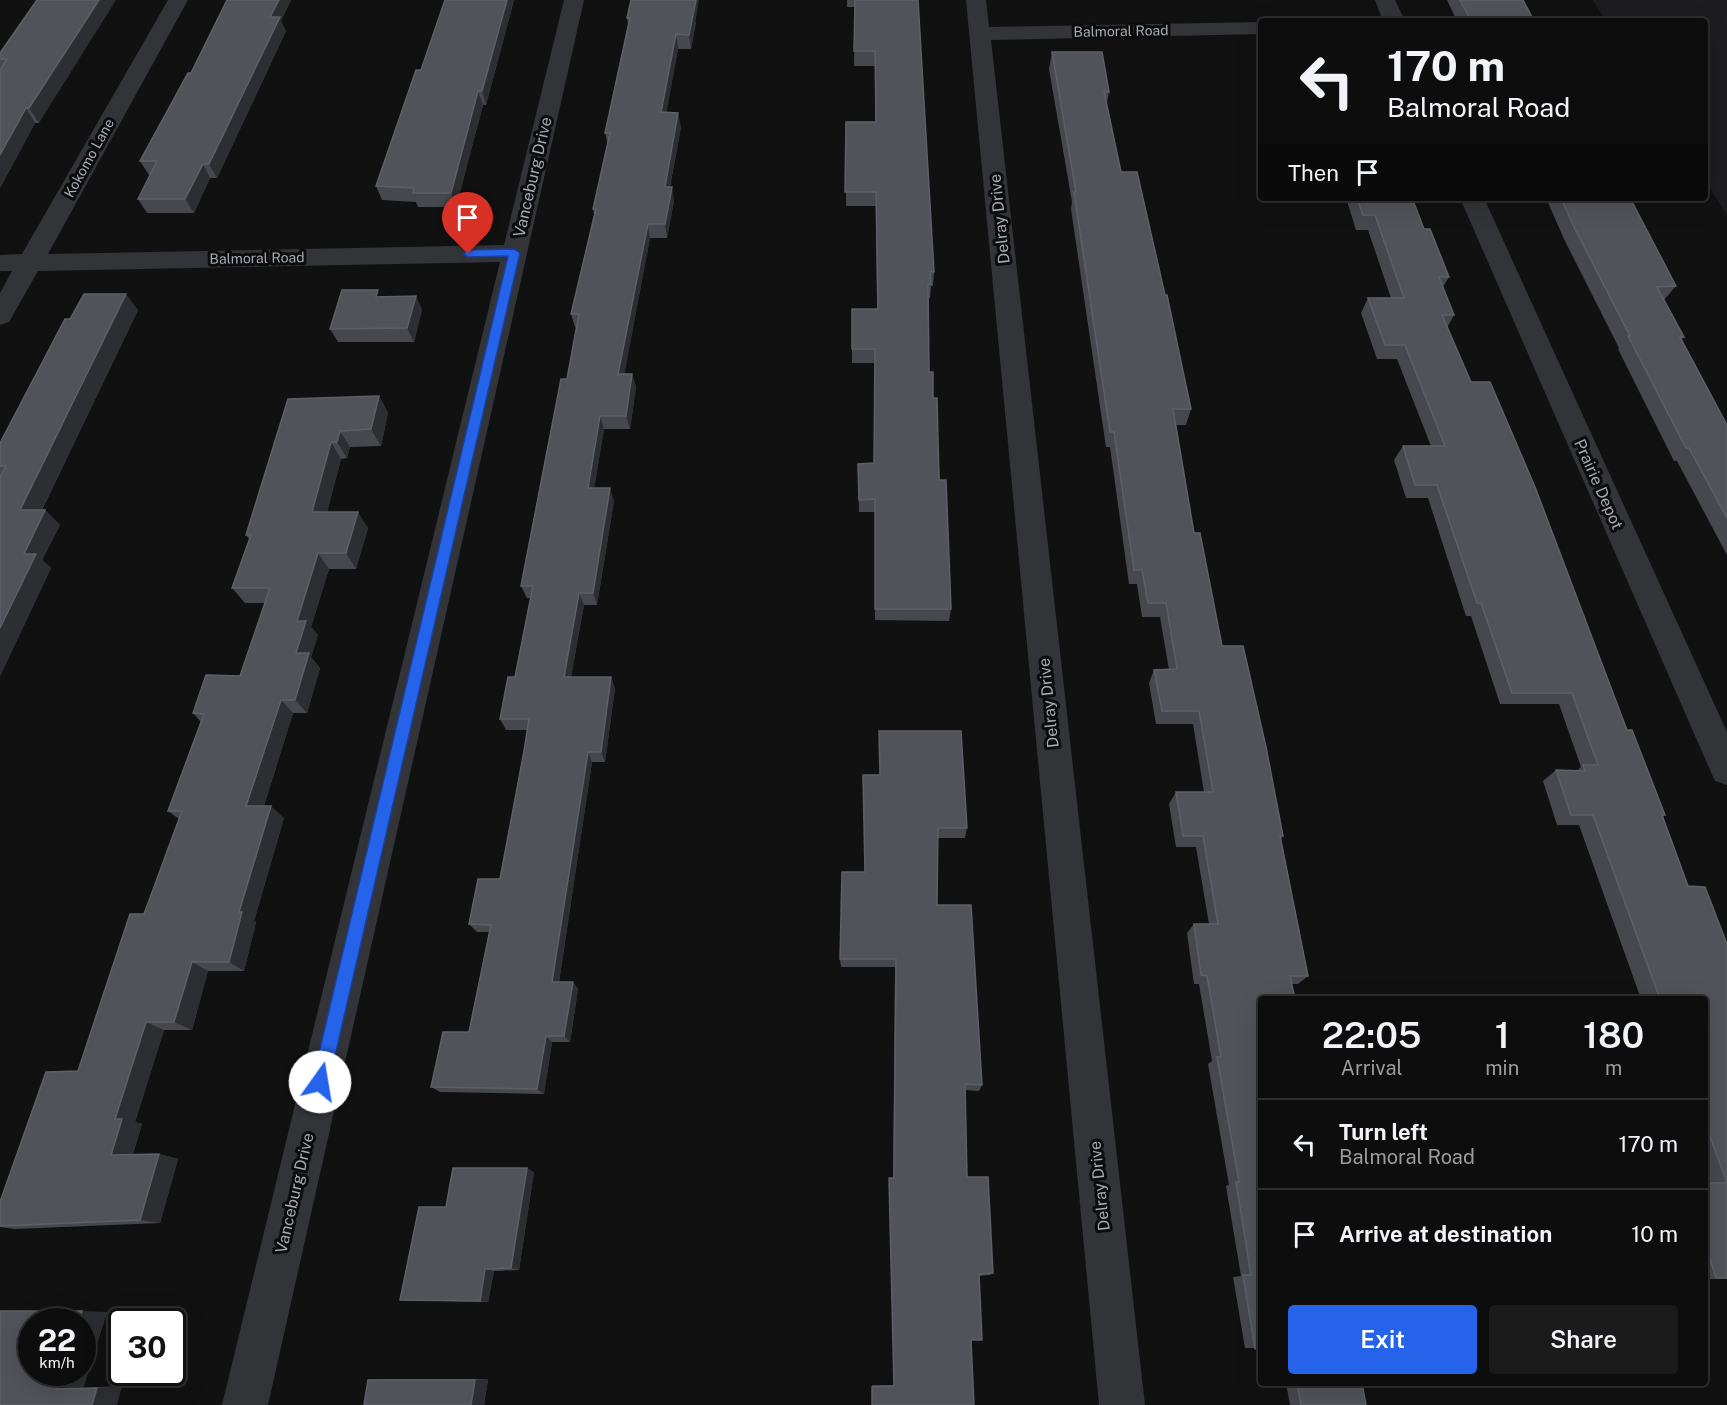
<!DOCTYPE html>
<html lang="en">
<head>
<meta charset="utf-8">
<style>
	:root { --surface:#0d0d0e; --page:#1b1b1c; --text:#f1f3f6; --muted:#9a9c9e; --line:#2d2d2e; --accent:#2563eb }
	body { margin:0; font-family:"Public Sans",sans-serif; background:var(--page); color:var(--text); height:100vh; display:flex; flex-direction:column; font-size:22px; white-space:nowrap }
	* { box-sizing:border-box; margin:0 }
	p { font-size:20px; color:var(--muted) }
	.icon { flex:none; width:33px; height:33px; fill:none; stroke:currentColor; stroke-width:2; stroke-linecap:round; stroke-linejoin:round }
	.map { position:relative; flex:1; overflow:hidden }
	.details { position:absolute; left:1258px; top:996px; width:450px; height:390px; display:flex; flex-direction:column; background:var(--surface); border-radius:6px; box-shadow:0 6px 24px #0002,0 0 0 2px var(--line) }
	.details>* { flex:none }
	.guide { position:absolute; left:1258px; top:18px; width:450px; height:183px; border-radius:6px; box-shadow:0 6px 24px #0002,0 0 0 2px var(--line); background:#0d0d0e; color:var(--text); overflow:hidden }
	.speed { position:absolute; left:18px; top:1308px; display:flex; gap:12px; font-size:30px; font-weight:700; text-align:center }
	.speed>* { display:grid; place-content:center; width:78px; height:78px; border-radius:50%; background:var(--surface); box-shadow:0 6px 24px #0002,0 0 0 2px var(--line); line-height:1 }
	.speed small { font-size:15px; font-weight:400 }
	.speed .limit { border:3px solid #111; border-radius:9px; background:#fff; color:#111 }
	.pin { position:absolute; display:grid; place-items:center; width:51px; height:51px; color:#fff; margin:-62px -26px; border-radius:50% 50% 50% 0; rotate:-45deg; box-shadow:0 0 6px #0007 }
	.pin .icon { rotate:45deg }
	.me { position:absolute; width:66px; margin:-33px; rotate:13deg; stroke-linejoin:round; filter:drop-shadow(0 0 4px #0008) }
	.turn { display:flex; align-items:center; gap:21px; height:126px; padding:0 30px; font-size:27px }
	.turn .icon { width:78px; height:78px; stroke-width:2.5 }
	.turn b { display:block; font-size:42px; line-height:51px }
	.then { display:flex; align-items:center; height:57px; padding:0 30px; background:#0003; gap:12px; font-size:22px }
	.eta { display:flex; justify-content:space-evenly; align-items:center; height:102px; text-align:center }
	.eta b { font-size:36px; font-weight:600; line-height:42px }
	.action { display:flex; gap:12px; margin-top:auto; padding:12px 30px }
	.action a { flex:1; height:69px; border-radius:6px; background:var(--accent); color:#fff; font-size:24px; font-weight:600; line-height:69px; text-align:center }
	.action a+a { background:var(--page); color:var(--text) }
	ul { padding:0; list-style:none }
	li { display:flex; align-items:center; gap:18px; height:90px; padding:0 30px; border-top:2px solid var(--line) }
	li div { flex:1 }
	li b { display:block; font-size:22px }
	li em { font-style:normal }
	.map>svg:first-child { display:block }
</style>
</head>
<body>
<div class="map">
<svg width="1727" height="1405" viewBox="0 0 1727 1405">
	<rect width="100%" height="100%" fill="#111112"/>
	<polygon fill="#1d1d1f" points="1593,0 1727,0 1727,216 1706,181 1706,21 1606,21"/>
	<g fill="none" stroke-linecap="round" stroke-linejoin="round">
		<g fill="#323437" fill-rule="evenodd">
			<polygon points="168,0 188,0 48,254 504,245 564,0 584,0 268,1405 222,1405 500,262 38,271 9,322 0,325 0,293 12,271 0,271 0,255 22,254"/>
			<polygon points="966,0 986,0 989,27 1262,22 1262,34 991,40 1145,1405 1099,1405"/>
			<polygon points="1375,0 1395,0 1405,21 1383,21"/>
			<polygon points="1460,198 1484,198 1727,732 1727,785 1715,781 1710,770"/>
		</g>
	</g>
	<g fill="#47484e">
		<polygon points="37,0 39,123 35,123 0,188 1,68 0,67 0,53"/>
		<polygon points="227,0 291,0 281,21 286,31 217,178 210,178 194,213 147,213 138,199 150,175 149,175 140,161 191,73"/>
		<polygon points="514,0 486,105 483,105 456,207 418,207 416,202 382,200 376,186 421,70"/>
		<polygon points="847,0 918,0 934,272 933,286 931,286 930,298 928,298 929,372 933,398 951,609 949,621 875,620 875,512 859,512 858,464 874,463 875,363 852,363 852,309 877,309 876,206 846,206 846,122 875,122 875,66 854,66 855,7 847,7"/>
		<polygon points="1447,0 1523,0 1534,21 1457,21"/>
		<polygon points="627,18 696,22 691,49 678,49 666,112 681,127 670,187 674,201 667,238 650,238 624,374 632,374 636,387 630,429 604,429 594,488 614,501 597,605 584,605 571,677 615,688 605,762 592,762 559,982 573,982 578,989 570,1042 552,1042 544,1094 440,1092 431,1087 469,1032 489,932 477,932 469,924 500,879 524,751 528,730 506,730 500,719 515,677 531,598 527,598 521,586 567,379 576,328 575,327 571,314 594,214 593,209 608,145 605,133 628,25"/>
		<polygon points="1052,52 1109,92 1107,103 1121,172 1165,295 1191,409 1186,425 1176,425 1194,533 1222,646 1283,836 1281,839 1308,976 1298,984 1292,984 1262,1348 1245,1348 1233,1277 1241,1276 1226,1186 1229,1185 1208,1064 1212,1061 1199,984 1194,984 1187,933 1194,924 1209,924 1196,847 1176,847 1169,804 1176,792 1204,792 1193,724 1156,724 1149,683 1154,670 1169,670 1160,617 1142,617 1137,584 1129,584 1110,447 1106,447 1071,209 1072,202 1049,69"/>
		<polygon points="1346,198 1412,198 1424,229 1449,277 1443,287 1454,315 1447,328 1665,815 1663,817 1688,886 1727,944 1727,1279 1706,1279 1706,999 1641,999 1579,825 1557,825 1543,781 1556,770 1577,771 1581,767 1559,704 1500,704 1471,616 1466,616 1428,498 1406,498 1394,460 1403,446 1431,446 1397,359 1377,359 1361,313 1368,298 1391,298 1368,230 1356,230"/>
		<polygon points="1546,198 1630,198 1676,286 1664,300 1684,337 1681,340 1727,425 1727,555 1677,461 1674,461 1618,349 1619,348 1564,239"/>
		<polygon points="381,296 416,296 422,310 414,342 338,342 330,329"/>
		<polygon points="138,310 42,510 45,510 60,525 42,560 51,568 0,676 0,443 70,319"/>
		<polygon points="379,396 388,413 381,446 350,447 347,458 341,459 327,512 368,528 356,569 329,569 311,627 318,635 311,657 320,668 307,713 293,713 264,806 284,818 254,921 256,922 244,971 208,971 192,1030 164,1030 135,1122 142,1124 133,1154 159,1154 178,1159 160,1223 15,1229 0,1227 0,1202 78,1071 144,914 179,819 168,811 201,722 193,713 240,676 265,603 245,603 232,588 249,539 246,535 288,399"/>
		<polygon points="863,775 967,828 965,838 938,838 937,905 982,1085 979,1091 965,1090 967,1177 993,1273 990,1275 979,1276 971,1340 872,1405 872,1385 894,1385 889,1182 889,1178 893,1178 895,967 841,967 840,959 865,872"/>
		<polygon points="534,1172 519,1270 494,1271 488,1302 400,1300 446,1207"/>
		<polygon points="107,1312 83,1388 122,1386 0,1405"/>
		<polygon points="385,1379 488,1379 484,1405 364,1405 368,1380"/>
		<polygon points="1286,1383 1362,1383 1366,1405 1290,1405"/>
	</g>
	<g fill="#2d2e31">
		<polygon points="99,0 116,0 39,123 29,108"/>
		<polygon points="279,0 291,0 281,21 286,31 217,178 209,164 270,17"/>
		<polygon points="507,0 514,0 486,105 482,91"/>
		<polygon points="696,0 699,0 691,49 689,35"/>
		<polygon points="676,34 678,49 664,127 661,112"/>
		<polygon points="478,91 483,105 456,207 451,193"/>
		<polygon points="26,108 35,123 0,188 0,155"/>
		<polygon points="678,113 681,127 667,201 665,187"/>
		<polygon points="203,164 210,178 194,213 185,199"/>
		<polygon points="672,187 674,201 667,238 665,224"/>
		<polygon points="648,224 650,238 622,387 618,374"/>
		<polygon points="126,294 138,310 35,524 20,510"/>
		<polygon points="416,296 422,310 414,342 407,328"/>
		<polygon points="632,374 636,387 630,429 626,416"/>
		<polygon points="379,396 388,413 381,446 371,429"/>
		<polygon points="600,416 604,429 592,501 588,488"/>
		<polygon points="340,431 350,447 347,458 337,442"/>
		<polygon points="331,442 341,459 323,528 312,512"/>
		<polygon points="610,488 614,501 597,605 593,593"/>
		<polygon points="45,510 60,525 42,560 51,568 0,676 0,628 24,554"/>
		<polygon points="358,512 368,528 356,569 346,553"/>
		<polygon points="318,553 329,569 311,627 318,635 311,657 320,668 307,713 295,700 297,621"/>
		<polygon points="579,593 584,605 569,688 564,677"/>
		<polygon points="611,677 615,688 605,762 601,752"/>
		<polygon points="281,700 293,713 260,818 246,806"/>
		<polygon points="588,752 592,762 558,989 552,982"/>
		<polygon points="271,806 284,818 254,921 256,922 244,971 229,962 239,912"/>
		<polygon points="192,962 208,971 192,1030 174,1022"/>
		<polygon points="573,982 578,989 570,1042 564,1036"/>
		<polygon points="146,1022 164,1030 135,1122 142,1124 131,1160 111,1155 115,1119"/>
		<polygon points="546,1036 552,1042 544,1094 537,1089"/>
		<polygon points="159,1154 178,1159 160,1223 140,1220"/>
		<polygon points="527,1168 534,1172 519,1270 511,1268"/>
		<polygon points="485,1269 494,1271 488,1302 480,1301"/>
		<polygon points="82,1311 107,1312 83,1388 56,1389 62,1372 82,1372 82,1322 78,1322"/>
		<polygon points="488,1379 484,1405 471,1405 475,1380"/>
		<polygon points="122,1386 117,1405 92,1405 97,1388"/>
	</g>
	<g fill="#515359" stroke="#5d6067" stroke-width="1.5">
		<polygon points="37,0 99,0 29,108 26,108 0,155 0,70 7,59 0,59 0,53"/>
		<polygon points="227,0 279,0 270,17 280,17 209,164 203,164 185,199 138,199 157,161 140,161 188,73 191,73"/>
		<polygon points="445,0 507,0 482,91 478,91 451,193 413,193 414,188 376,186 416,70 421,70"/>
		<polygon points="631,0 696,0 689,35 676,34 661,112 678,113 665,187 672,187 665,224 648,224 618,374 632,374 626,416 600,416 588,488 610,488 593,593 579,593 564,677 611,677 601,752 588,752 552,982 573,982 564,1036 546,1036 537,1089 431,1087 443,1032 469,1032 491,925 469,924 478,879 500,879 524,751 529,719 500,719 508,677 515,677 533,586 521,586 561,379 567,379 579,314 571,314 596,209 593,209 610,133 605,133 630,18 627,18"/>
		<polygon points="855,0 918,0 934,272 930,272 931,284 928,284 929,372 933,372 933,398 937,398 939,480 946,480 951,609 875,609 875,499 859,500 858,464 874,463 875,349 852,349 852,309 878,309 876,192 845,192 846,122 876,122 875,51 854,51"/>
		<polygon points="1460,0 1523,0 1534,21 1471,21"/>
		<polygon points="1052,52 1102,52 1109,92 1104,92 1121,172 1137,172 1165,295 1167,295 1191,409 1173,409 1194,533 1200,533 1222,646 1243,646 1266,747 1283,836 1280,836 1308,976 1290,976 1295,999 1262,999 1262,1348 1255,1349 1243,1275 1251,1275 1236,1182 1239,1182 1217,1057 1221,1057 1207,976 1201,975 1194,924 1218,924 1203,836 1183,836 1176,792 1213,792 1199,711 1162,711 1154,670 1177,669 1166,603 1148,603 1142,570 1134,570 1114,432 1110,432 1074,192 1076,192"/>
		<polygon points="1357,198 1412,198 1424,229 1430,229 1449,277 1439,277 1454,315 1442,315 1471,382 1490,382 1535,487 1627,730 1632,730 1665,815 1662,815 1688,886 1705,887 1727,944 1727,1278 1716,1278 1706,1246 1706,1183 1727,1183 1706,1125 1706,999 1660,999 1593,815 1571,815 1556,770 1585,771 1583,765 1598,765 1572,693 1512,693 1481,603 1477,603 1437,485 1415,485 1403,446 1445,446 1405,345 1385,345 1368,298 1404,298 1375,215 1363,215"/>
		<polygon points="1561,198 1630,198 1676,286 1657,287 1684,337 1680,337 1727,425 1727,518 1689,448 1686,448 1628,336 1630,336 1573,225"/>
		<polygon points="342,290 378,290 376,297 416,296 407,328 330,329"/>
		<polygon points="84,294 126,294 20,510 45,510 24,554 36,554 0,628 0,477 6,466 0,466 0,443 65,319 70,319"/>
		<polygon points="379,396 371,429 340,431 337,442 331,442 312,512 358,512 346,553 318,553 297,621 306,621 296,653 309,653 295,700 281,700 246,806 271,806 239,912 242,912 229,962 192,962 174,1022 146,1022 115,1119 122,1119 111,1155 159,1154 140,1220 0,1226 0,1202 46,1072 78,1071 130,914 144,914 182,811 168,811 204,714 193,713 206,675 240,676 270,588 232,588 251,535 246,535 288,399"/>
		<polygon points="879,731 961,731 967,828 938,828 937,905 971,905 982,1085 965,1084 967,1177 988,1177 993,1273 979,1274 982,1340 971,1340 974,1405 872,1405 872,1387 894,1386 889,1178 894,1178 896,959 840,959 842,872 865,872 863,775 880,775"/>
		<polygon points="453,1168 527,1168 511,1268 485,1269 480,1301 400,1300 419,1207 446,1207"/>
		<polygon points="0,1311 82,1311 78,1322 32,1322 32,1372 62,1372 56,1389 97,1388 92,1405 0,1405"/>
		<polygon points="368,1380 475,1380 471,1405 364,1405"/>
		<polygon points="1297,1383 1362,1383 1366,1405 1301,1405"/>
	</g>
	<polygon fill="#2563eb" stroke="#184099" stroke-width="1.5" points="514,249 520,253 329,1082 326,1088 320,1091 315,1088 312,1082 508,256 468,257 463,254 468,250"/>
	<g text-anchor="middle" stroke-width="6" stroke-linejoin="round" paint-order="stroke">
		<g font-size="14" fill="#a2aab3" stroke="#0c0c0d">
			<text transform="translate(1121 31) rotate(-1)" y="5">Balmoral Road</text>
			<text transform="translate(89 158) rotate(-61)" y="5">Kokomo Lane</text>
			<text transform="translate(257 258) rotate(-1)" y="5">Balmoral Road</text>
		</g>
		<g font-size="16" fill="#a2aab3" stroke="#0c0c0d">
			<text transform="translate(532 177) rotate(-77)" y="6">Vanceburg Drive</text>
			<text transform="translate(999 219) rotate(-96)" y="6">Delray Drive</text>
			<text transform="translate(1599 484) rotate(66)" y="6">Prairie Depot</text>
			<text transform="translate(1048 703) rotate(-96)" y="6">Delray Drive</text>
			<text transform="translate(1099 1186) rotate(-96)" y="6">Delray Drive</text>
			<text transform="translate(294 1193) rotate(-77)" y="6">Vanceburg Drive</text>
		</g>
	</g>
</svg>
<div class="speed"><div>22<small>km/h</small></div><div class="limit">30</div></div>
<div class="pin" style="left:468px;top:254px;background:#d93025"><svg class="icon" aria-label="arrive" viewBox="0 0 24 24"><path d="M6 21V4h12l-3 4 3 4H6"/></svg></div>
<svg class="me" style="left:320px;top:1082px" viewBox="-20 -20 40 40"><circle r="19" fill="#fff"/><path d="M0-13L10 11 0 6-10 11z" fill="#2563eb"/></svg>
<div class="guide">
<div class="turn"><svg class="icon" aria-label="left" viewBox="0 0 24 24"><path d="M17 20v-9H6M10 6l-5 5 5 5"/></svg><div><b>170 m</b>Balmoral Road</div></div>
<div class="then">Then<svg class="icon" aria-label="arrive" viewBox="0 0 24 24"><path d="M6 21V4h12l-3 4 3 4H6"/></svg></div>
</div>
<section class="details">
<div class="eta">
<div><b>22:05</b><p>Arrival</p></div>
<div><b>1</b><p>min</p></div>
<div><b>180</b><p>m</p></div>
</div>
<ul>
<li><svg class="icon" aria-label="left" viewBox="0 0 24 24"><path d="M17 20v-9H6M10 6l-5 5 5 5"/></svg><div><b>Turn left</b><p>Balmoral Road</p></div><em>170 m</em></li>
<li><svg class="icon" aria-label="arrive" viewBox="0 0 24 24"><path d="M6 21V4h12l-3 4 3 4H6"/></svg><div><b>Arrive at destination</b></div><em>10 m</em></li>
</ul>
<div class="action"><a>Exit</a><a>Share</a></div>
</section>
</div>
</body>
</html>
